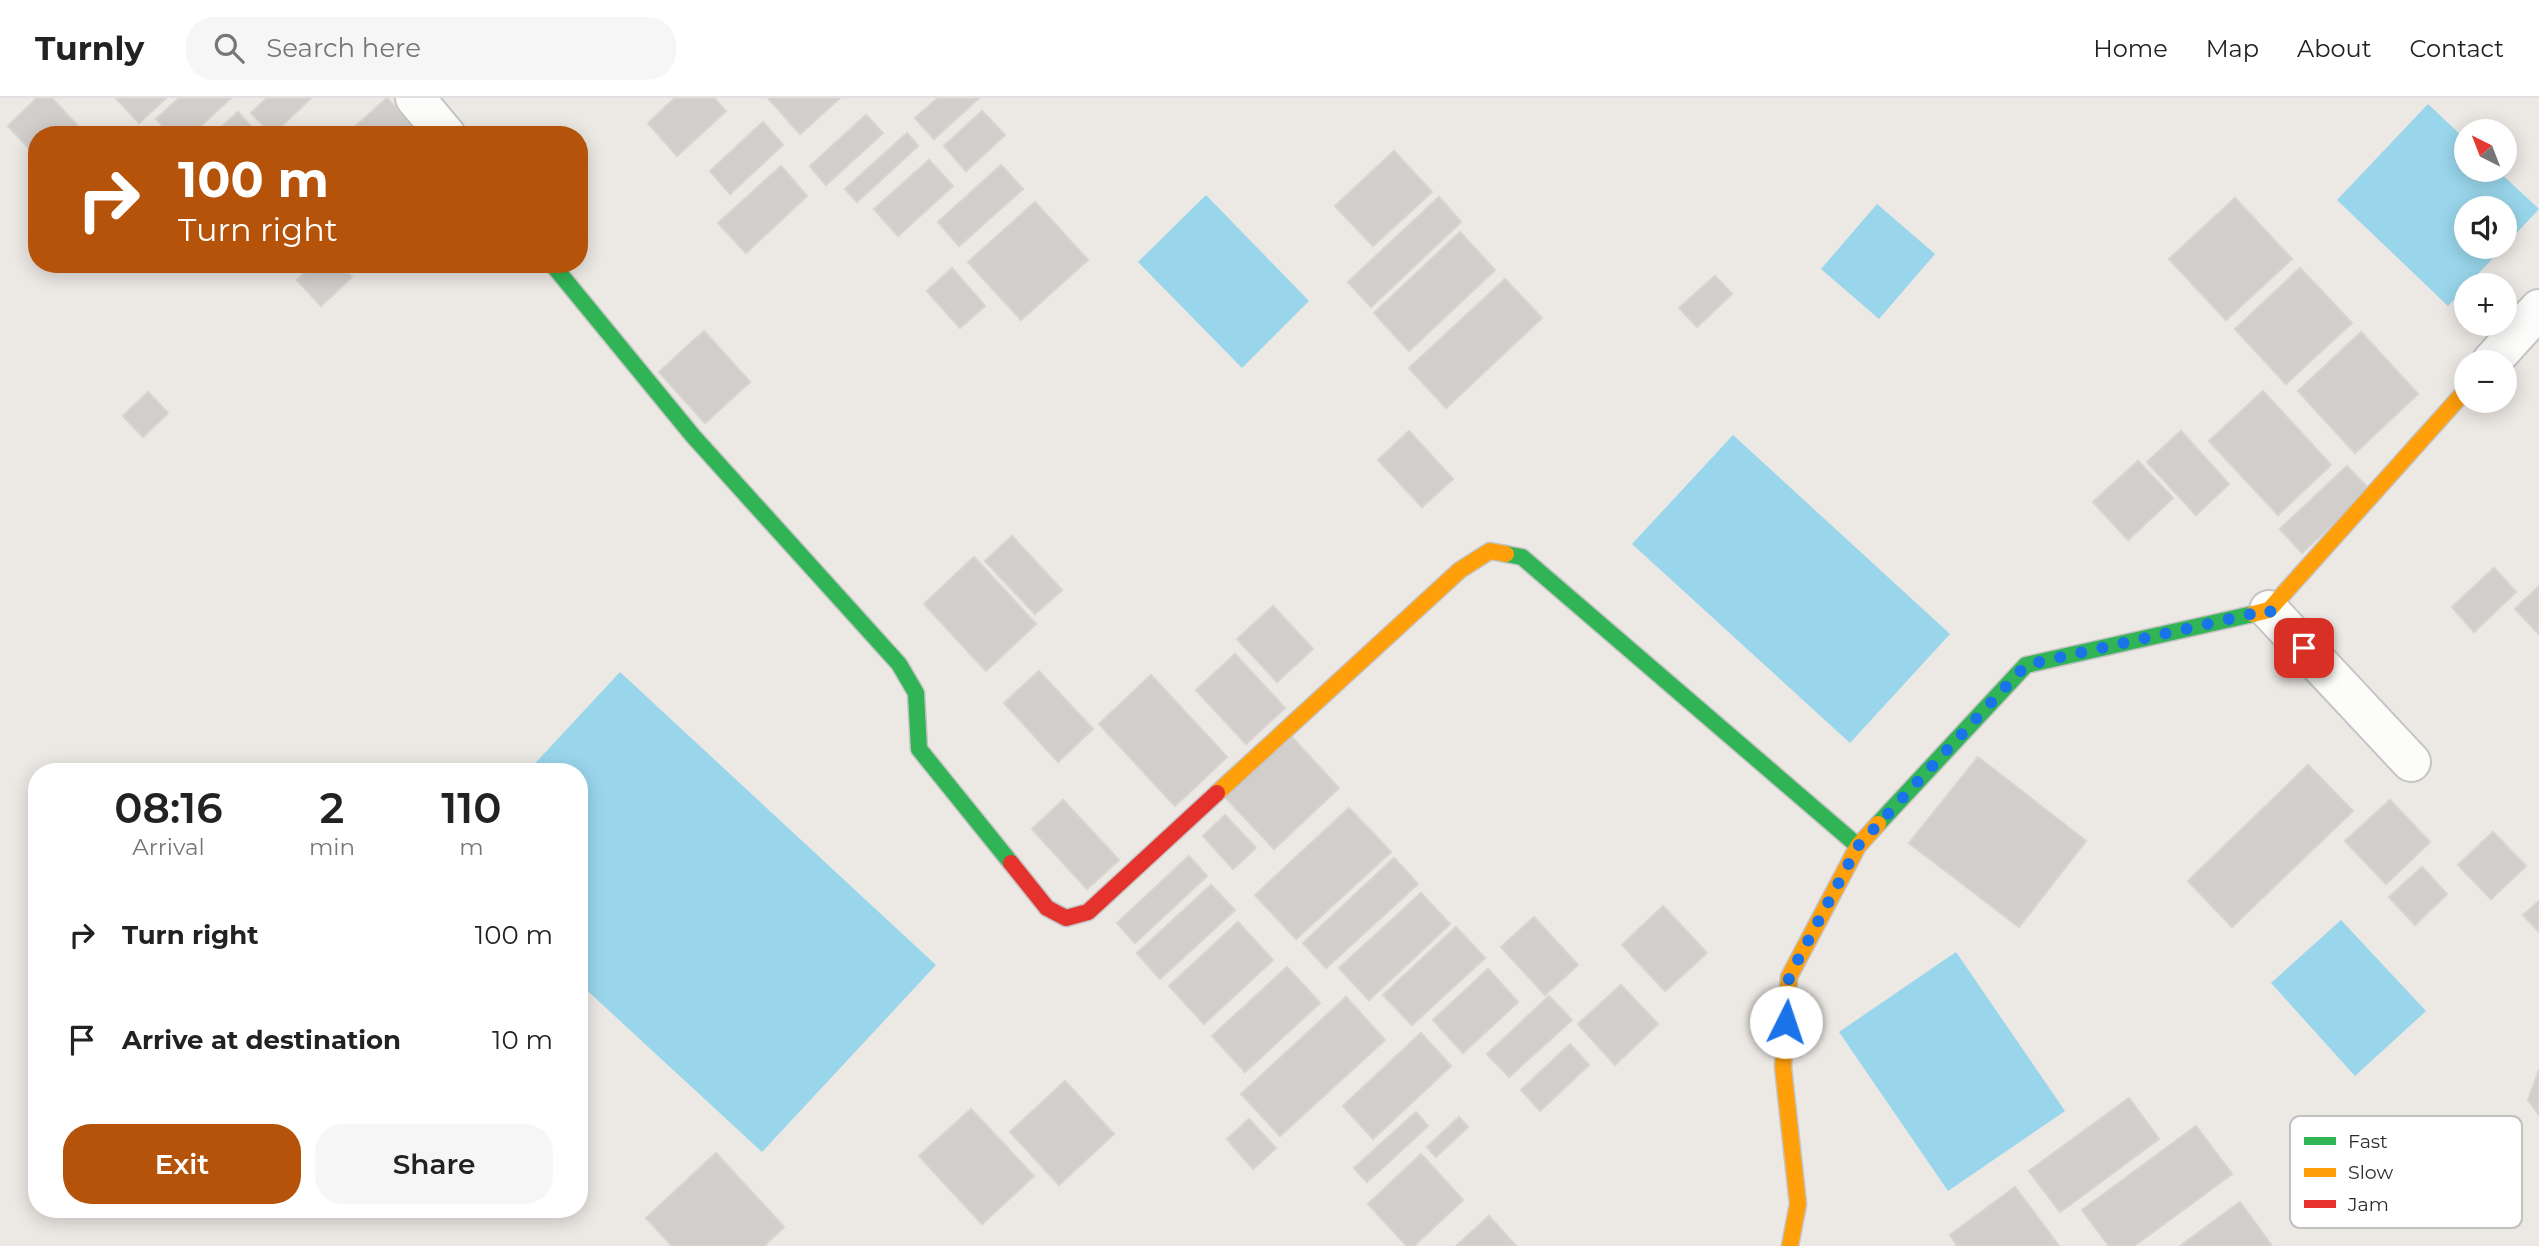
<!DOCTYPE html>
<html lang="en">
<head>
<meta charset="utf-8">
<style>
	:root { --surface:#fff; --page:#f6f6f6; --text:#222; --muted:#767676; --line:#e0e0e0; --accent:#b45309 }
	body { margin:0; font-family:Montserrat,sans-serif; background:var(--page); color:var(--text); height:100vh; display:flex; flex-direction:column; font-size:26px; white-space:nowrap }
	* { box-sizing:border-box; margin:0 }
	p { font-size:23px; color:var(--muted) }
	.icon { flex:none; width:38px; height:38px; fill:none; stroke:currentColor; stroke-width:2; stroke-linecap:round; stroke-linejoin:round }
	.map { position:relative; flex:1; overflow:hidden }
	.details { position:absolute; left:28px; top:665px; width:560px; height:455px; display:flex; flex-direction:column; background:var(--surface); border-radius:28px; box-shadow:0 4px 18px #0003 }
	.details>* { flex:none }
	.top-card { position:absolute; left:28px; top:28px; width:560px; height:147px; border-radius:28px; box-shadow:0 4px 18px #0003; background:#b45309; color:#fff; overflow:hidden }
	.needle { width:46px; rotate:318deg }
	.fabs { position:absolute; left:2454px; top:21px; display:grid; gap:14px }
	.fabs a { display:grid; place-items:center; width:63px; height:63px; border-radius:50%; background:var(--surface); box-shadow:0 4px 18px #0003; font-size:35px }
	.pin { position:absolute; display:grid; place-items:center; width:60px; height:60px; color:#fff; margin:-30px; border-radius:14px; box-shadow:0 4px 10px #0006 }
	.me { position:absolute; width:77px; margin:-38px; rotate:4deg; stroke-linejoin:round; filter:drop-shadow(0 0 5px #0008) }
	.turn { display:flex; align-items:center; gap:24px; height:147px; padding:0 35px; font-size:32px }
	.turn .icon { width:91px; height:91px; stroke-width:2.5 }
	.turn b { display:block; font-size:49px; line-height:60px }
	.eta { display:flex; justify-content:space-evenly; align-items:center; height:119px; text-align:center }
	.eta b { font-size:42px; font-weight:600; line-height:49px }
	.primary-button { display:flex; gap:14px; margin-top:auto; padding:14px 35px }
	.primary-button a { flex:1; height:80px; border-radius:28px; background:var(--accent); color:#fff; font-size:28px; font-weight:600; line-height:80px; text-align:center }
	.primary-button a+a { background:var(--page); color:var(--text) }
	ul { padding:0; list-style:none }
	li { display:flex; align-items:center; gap:21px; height:105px; padding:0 35px }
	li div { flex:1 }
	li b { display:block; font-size:26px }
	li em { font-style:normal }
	header { display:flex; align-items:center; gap:42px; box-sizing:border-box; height:98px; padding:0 35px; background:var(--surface); border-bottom:2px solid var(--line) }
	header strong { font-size:33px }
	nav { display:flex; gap:38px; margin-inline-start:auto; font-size:24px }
	.search { width:490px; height:63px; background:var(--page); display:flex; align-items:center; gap:18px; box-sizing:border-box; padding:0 24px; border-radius:28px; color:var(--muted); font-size:26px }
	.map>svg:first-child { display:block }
</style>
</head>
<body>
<header>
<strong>Turnly</strong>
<div class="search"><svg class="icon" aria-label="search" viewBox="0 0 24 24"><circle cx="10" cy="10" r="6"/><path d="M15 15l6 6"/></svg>Search here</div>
<nav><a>Home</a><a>Map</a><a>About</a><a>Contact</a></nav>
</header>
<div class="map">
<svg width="2539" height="1148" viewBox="0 0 2539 1148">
	<rect width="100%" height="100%" fill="#ece8e4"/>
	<g fill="#99d6ec" fill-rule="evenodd">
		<path d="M 2428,6 L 2466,42 L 2466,72 L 2497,72 L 2539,111 L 2448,208 L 2337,102 ZM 2466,110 L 2504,110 L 2504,149 L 2466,149 Z"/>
		<polygon points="1206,97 1309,203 1242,270 1138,164"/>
		<polygon points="1877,106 1935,156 1879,221 1821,171"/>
		<polygon points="1733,337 1950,536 1850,645 1632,446"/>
		<polygon points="620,574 936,867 762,1054 579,885 579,674 527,674"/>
		<polygon points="2341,822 2426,913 2355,978 2271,885"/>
		<polygon points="1956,854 2065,1013 1948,1093 1839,934"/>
	</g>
	<g fill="#d1cecb" stroke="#d7d4d0" stroke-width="2">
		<polygon points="37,0 52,0 86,37 37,37 37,59 8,28"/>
		<polygon points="116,0 166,0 139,25"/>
		<polygon points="179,0 231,0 191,37 171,37 156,21"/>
		<polygon points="267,0 311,0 272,37 251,15"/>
		<polygon points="387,0 419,35 347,37 347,36"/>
		<polygon points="675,0 714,0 726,13 677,58 648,25"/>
		<polygon points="768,0 840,0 800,36"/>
		<polygon points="938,0 979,0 934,41 915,20"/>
		<polygon points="982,13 1005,37 966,73 944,48"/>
		<polygon points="238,14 259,37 213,37"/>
		<polygon points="866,17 883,35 826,87 810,68"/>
		<polygon points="763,24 783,47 730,96 710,73"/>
		<polygon points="907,35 918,48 857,104 845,91"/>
		<polygon points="1394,53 1432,94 1373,148 1335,108"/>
		<polygon points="929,62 953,88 898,138 874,111"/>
		<polygon points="1001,67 1023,91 959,148 938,124"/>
		<polygon points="781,68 807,98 746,155 718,125"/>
		<polygon points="1439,99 1461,124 1371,209 1348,184"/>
		<polygon points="2235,100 2292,161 2226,222 2169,161"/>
		<polygon points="1035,104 1088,162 1021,222 968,164"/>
		<polygon points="1460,134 1495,172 1409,253 1374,215"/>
		<polygon points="313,166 340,166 352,179 321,208 297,182"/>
		<polygon points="952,170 985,208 960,230 927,193"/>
		<polygon points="2300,170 2352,225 2286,286 2235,231"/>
		<polygon points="1715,178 1732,196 1697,229 1679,210"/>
		<polygon points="1505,181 1542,220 1446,310 1409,270"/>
		<polygon points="704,233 750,284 705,325 659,274"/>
		<polygon points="2361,234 2418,296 2355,355 2298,293"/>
		<polygon points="2263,293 2331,367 2278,417 2209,343"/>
		<polygon points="148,294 168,315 143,339 123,318"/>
		<polygon points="1409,333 1453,381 1422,409 1378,362"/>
		<polygon points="2181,333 2229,386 2196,417 2147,364"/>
		<polygon points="2138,363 2173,400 2128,442 2093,404"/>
		<polygon points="2347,368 2370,392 2302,455 2280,431"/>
		<polygon points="1012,438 1062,492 1035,516 985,463"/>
		<polygon points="974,459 1036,526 986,573 924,506"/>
		<polygon points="2494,470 2516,494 2474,534 2452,509"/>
		<polygon points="2539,488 2539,536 2515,511"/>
		<polygon points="1273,508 1313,551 1277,584 1237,541"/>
		<polygon points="1235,556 1285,610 1246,646 1196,592"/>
		<polygon points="1039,573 1093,631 1058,664 1004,605"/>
		<polygon points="1151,577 1227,659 1175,708 1099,626"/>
		<polygon points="1290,637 1339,690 1274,751 1224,698"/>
		<polygon points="1978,659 2086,743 2019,829 1909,745"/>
		<polygon points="2308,667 2353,713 2232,829 2188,783"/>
		<polygon points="1063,702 1119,762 1087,791 1032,731"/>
		<polygon points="2390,702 2430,744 2386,786 2345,743"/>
		<polygon points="1349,710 1391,754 1296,841 1255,797"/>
		<polygon points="1225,717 1256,750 1233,771 1203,738"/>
		<polygon points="2493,734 2526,768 2491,801 2458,767"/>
		<polygon points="1189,758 1207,778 1135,845 1117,825"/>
		<polygon points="1394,760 1418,786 1326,870 1303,845"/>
		<polygon points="2422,769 2447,796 2415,827 2389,799"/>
		<polygon points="1211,787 1235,812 1160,881 1137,855"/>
		<polygon points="1421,795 1450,826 1369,902 1339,870"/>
		<polygon points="2539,803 2539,834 2523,817"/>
		<polygon points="1663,808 1707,855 1665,893 1622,847"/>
		<polygon points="1534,819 1578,867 1545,897 1501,849"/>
		<polygon points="1238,824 1273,862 1204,926 1169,888"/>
		<polygon points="1456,829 1485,860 1412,927 1383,897"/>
		<polygon points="1287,869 1320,905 1245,974 1212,938"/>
		<polygon points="1488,871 1518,904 1463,955 1433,922"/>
		<polygon points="1621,887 1658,926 1615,967 1578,926"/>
		<polygon points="1549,898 1572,922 1509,979 1487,956"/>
		<polygon points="1346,899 1385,942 1280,1038 1241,996"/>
		<polygon points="1421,935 1451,968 1373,1041 1343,1008"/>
		<polygon points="1570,946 1589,967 1540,1013 1521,992"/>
		<polygon points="2539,972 2539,1017 2528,1002"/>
		<polygon points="1065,983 1114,1036 1059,1087 1010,1034"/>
		<polygon points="2129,1000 2159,1041 2060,1114 2029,1073"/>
		<polygon points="971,1011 1034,1078 982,1126 919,1058"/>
		<polygon points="1416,1014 1428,1028 1367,1084 1354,1070"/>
		<polygon points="1459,1019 1468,1029 1436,1059 1427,1049"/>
		<polygon points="1249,1021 1276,1050 1253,1071 1227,1041"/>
		<polygon points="2196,1028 2232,1076 2134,1148 2109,1148 2082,1112"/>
		<polygon points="716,1055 784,1129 764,1148 672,1148 646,1120"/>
		<polygon points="1421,1056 1463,1102 1414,1148 1407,1148 1368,1106"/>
		<polygon points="2015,1089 2059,1148 1957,1148 1950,1137"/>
		<polygon points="2240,1104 2272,1148 2180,1148"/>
		<polygon points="1489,1118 1516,1148 1456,1148"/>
	</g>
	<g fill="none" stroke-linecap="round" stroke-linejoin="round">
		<g stroke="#c5c4c5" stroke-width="42">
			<g id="street">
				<polyline points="415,0 446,37"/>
				<polyline points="2491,264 2539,211"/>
				<polyline points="2269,512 2411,664"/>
			</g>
		</g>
		<g stroke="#c5c4c5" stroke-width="19">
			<g id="fast">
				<polyline points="552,166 693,338 899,566 916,595 919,651 1011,765"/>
				<polyline points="1506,456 1522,459 1858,748"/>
				<polyline points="1878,726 2026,567 2253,516"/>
			</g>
		</g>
		<g stroke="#c5c4c5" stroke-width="19">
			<g id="slow">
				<polyline points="2253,516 2269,512 2466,292"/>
				<polyline points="1217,695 1460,472 1490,453 1506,456"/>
				<polyline points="1790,1148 1798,1106 1783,969 1789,879 1858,748 1878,726"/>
			</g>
		</g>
		<g stroke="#c5c4c5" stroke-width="19">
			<polyline id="jam" points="1011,765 1047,810 1066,820 1088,814 1217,695"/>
		</g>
		<use href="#street" stroke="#fcfcfb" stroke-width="38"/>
		<use href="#fast" stroke="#30b455" stroke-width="16"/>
		<use href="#slow" stroke="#ff9f0a" stroke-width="16"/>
		<use href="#jam" stroke="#e5322d" stroke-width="16"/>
	</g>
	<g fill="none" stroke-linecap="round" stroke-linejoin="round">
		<polyline stroke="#1a73e8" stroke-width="12" stroke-dasharray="0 21.6" points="1786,924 1789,879 1858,748 2026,567 2269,512 2304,550"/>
	</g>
	<rect x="2290" y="1018" width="232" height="112" rx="10" fill="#fff" stroke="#c0c0c0" stroke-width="2"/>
	<rect x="2304" y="1039" width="32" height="8" fill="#30b455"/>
	<rect x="2304" y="1070" width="32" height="9" fill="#ff9f0a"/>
	<rect x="2304" y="1102" width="32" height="8" fill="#e5322d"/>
	<g font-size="19" fill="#2e2e2e">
		<text x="2348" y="1050">Fast</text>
		<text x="2348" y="1081">Slow</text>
		<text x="2348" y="1113">Jam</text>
	</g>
</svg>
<div class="fabs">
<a><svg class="needle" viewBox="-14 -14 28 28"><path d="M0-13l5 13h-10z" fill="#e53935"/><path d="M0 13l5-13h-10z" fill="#767676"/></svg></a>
<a><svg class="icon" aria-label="sound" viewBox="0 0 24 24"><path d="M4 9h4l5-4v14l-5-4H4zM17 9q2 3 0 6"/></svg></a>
<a>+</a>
<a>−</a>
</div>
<div class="pin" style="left:2304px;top:550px;background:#d93025"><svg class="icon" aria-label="arrive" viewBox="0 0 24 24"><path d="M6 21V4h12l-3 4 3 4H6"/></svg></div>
<svg class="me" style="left:1786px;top:924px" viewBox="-20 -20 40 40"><circle r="19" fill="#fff"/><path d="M0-13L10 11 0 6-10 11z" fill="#1a73e8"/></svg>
<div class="top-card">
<div class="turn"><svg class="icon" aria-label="right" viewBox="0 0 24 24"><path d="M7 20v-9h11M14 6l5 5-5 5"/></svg><div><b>100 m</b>Turn right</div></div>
</div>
<section class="details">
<div class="eta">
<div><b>08:16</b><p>Arrival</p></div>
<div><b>2</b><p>min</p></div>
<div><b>110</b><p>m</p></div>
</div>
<ul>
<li><svg class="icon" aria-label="right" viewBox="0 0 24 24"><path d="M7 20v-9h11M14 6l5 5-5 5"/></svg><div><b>Turn right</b></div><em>100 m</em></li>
<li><svg class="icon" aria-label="arrive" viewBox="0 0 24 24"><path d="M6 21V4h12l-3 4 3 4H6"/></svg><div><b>Arrive at destination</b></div><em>10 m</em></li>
</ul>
<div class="primary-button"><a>Exit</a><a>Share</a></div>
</section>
</div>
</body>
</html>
